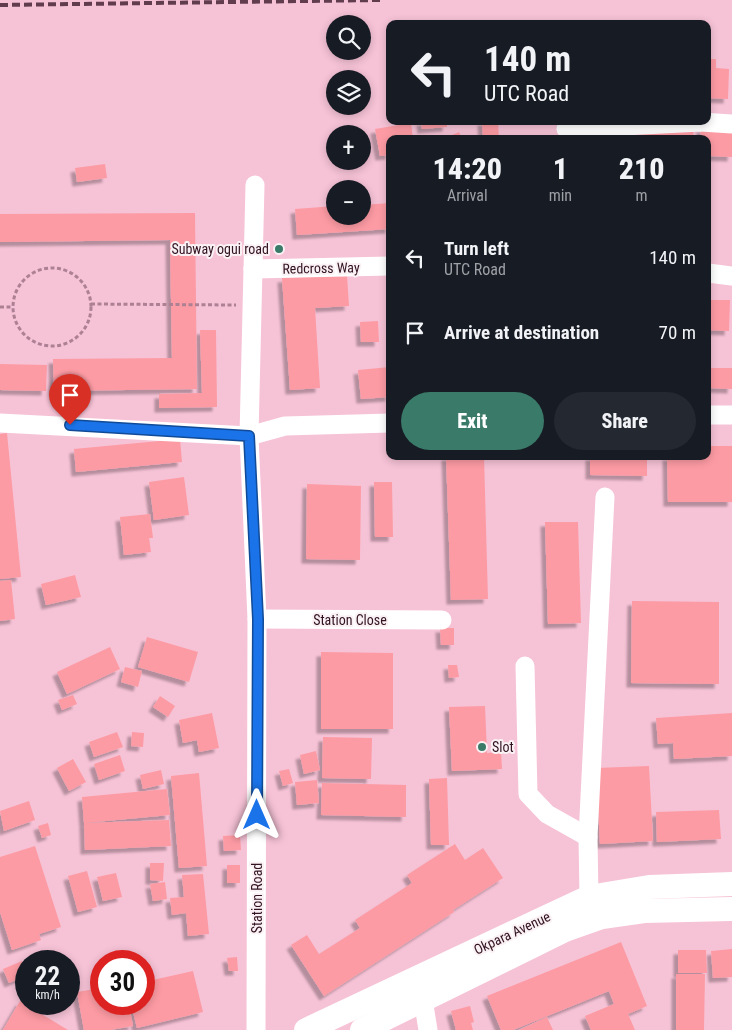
<!DOCTYPE html>
<html lang="en">
<head>
<meta charset="utf-8">
<style>
	:root { --surface:#171b24; --page:#242831; --text:#f1f3f6; --muted:#9ea1a6; --accent:#3a7a69 }
	body { margin:0; font-family:"Roboto Condensed",sans-serif; background:var(--page); color:var(--text); height:100vh; display:flex; flex-direction:column; font-size:19px; white-space:nowrap }
	* { box-sizing:border-box; margin:0 }
	p { font-size:16px; color:var(--muted) }
	.icon { flex:none; width:28px; height:28px; fill:none; stroke:currentColor; stroke-width:2; stroke-linecap:round; stroke-linejoin:round }
	.map { position:relative; flex:1; overflow:hidden }
	.sheet { position:absolute; left:386px; top:135px; width:325px; height:325px; display:flex; flex-direction:column; background:var(--surface); border-radius:10px; box-shadow:0 2px 8px #0003 }
	.sheet>* { flex:none }
	.top-card { position:absolute; left:386px; top:20px; width:325px; height:105px; border-radius:10px; box-shadow:0 2px 8px #0003; background:#171b24; color:var(--text); overflow:hidden }
	.tools { position:absolute; left:326px; top:15px; display:grid; gap:10px }
	.tools a { display:grid; place-items:center; width:45px; height:45px; border-radius:50%; background:var(--surface); box-shadow:0 2px 8px #0003; font-size:25px }
	.speed { position:absolute; left:15px; top:950px; display:flex; gap:10px; font-size:25px; font-weight:700; text-align:center }
	.speed>* { display:grid; place-content:center; width:65px; height:65px; border-radius:50%; background:var(--surface); box-shadow:0 2px 8px #0003; line-height:1 }
	.speed small { font-size:12px; font-weight:400 }
	.speed .limit { border:8px solid #d22; background:#fff; color:#111 }
	.pin { position:absolute; display:grid; place-items:center; width:42px; height:42px; color:#fff; margin:-51px -21px; border-radius:50% 50% 50% 0; rotate:-45deg; box-shadow:0 0 5px #0007 }
	.pin .icon { rotate:45deg }
	.me { position:absolute; width:55px; margin:-28px; rotate:0deg; stroke-linejoin:round; filter:drop-shadow(0 0 4px #0008) }
	.turn { display:flex; align-items:center; gap:18px; height:105px; padding:0 15px; font-size:22px }
	.turn .icon { width:65px; height:65px; stroke-width:2.5 }
	.turn b { display:block; font-size:35px; line-height:42px }
	.eta { display:flex; justify-content:space-evenly; align-items:center; height:85px; text-align:center }
	.eta b { font-size:30px; font-weight:800; line-height:35px }
	.primary-button { display:flex; gap:10px; margin-top:auto; padding:10px 15px }
	.primary-button a { flex:1; height:58px; border-radius:30px; background:var(--accent); color:#fff; font-size:20px; font-weight:800; line-height:58px; text-align:center }
	.primary-button a+a { background:var(--page); color:var(--text) }
	ul { padding:0; list-style:none }
	li { display:flex; align-items:center; gap:15px; height:75px; padding:0 15px }
	li div { flex:1 }
	li b { display:block; font-size:19px }
	li em { font-style:normal }
	.map>svg:first-child { display:block }
</style>
</head>
<body>
<div class="map">
<svg width="732" height="1030" viewBox="0 0 732 1030">
	<defs>
		<filter id="shadow"><feDropShadow dx="-4.5" dy="4.5" stdDeviation="1" flood-color="#0004"/></filter>
	</defs>
	<rect width="100%" height="100%" fill="#f6c2d6"/>
	<g fill="#fd9ba4" filter="url(#shadow)">
		<polygon points="708,59 716,59 716,68 729,69 728,99 708,98"/>
		<polygon points="421,121 447,121 447,127 422,129"/>
		<polygon points="482,121 498,121 499,139 483,139"/>
		<polygon points="411,123 413,139 390,139 390,155 380,156 375,129"/>
		<polygon points="701,128 732,130 732,157 708,156 708,139 700,139"/>
		<polygon points="693,129 694,139 614,139 614,132"/>
		<polygon points="459,132 462,139 443,139"/>
		<polygon points="565,132 607,133 607,139 565,139"/>
		<polygon points="105,164 107,178 77,182 75,168"/>
		<polygon points="390,203 390,229 297,235 295,209 335,206 335,216 362,216 362,205"/>
		<polygon points="195,213 197,389 54,391 53,359 172,358 170,240 0,242 0,214"/>
		<polygon points="347,275 349,306 315,308 320,388 290,390 282,278"/>
		<polygon points="709,300 730,300 729,331 708,330"/>
		<polygon points="378,321 379,342 361,342 360,322"/>
		<polygon points="200,330 216,330 217,407 159,408 159,394 202,393"/>
		<polygon points="0,364 47,365 46,391 0,390"/>
		<polygon points="390,367 390,397 361,399 358,370"/>
		<polygon points="708,368 732,368 732,389 708,388"/>
		<polygon points="7,433 21,577 0,579 0,434"/>
		<polygon points="180,439 182,462 76,472 74,449"/>
		<polygon points="708,446 732,446 732,502 668,502 667,456 708,456"/>
		<polygon points="446,456 484,456 488,599 451,600"/>
		<polygon points="590,456 647,456 647,476 590,475"/>
		<polygon points="184,477 189,515 154,520 149,482"/>
		<polygon points="374,482 392,482 393,537 375,537"/>
		<polygon points="307,484 361,486 360,560 306,559"/>
		<polygon points="150,514 153,538 149,538 151,552 124,555 120,517"/>
		<polygon points="545,522 578,522 581,623 548,624"/>
		<polygon points="75,575 81,597 46,605 41,584"/>
		<polygon points="11,580 15,619 0,621 0,581"/>
		<polygon points="632,601 719,602 719,684 631,683"/>
		<polygon points="440,628 454,628 454,645 441,645"/>
		<polygon points="147,637 198,652 189,682 138,667"/>
		<polygon points="110,647 120,669 67,694 57,672"/>
		<polygon points="321,652 393,653 393,729 321,729"/>
		<polygon points="448,665 457,665 459,677 449,678"/>
		<polygon points="125,667 142,671 138,687 121,682"/>
		<polygon points="73,695 77,704 62,710 58,700"/>
		<polygon points="160,696 175,706 168,717 153,707"/>
		<polygon points="485,706 487,753 501,752 502,769 452,771 449,707"/>
		<polygon points="212,713 219,748 199,752 197,740 183,743 179,720"/>
		<polygon points="732,713 732,756 674,759 673,743 658,744 656,718"/>
		<polygon points="117,732 123,747 94,757 89,742"/>
		<polygon points="132,732 144,733 143,747 131,746"/>
		<polygon points="323,737 372,738 371,779 322,778"/>
		<polygon points="316,751 320,770 304,774 300,755"/>
		<polygon points="120,755 125,771 99,780 94,764"/>
		<polygon points="73,759 86,782 69,791 57,768"/>
		<polygon points="649,766 653,841 600,844 596,768"/>
		<polygon points="289,769 293,783 283,786 279,771"/>
		<polygon points="161,770 164,784 143,789 140,775"/>
		<polygon points="199,773 207,866 179,868 171,776"/>
		<polygon points="447,778 449,845 431,845 429,779"/>
		<polygon points="317,780 319,803 297,805 295,782"/>
		<polygon points="322,783 406,785 406,817 321,815"/>
		<polygon points="167,789 170,815 84,823 82,797"/>
		<polygon points="29,801 35,820 4,831 0,811"/>
		<polygon points="719,810 721,839 657,842 656,812"/>
		<polygon points="169,820 171,846 85,850 84,823"/>
		<polygon points="48,823 51,835 42,838 38,826"/>
		<polygon points="240,835 241,850 224,851 223,836"/>
		<polygon points="455,844 465,860 483,848 503,878 453,910 454,912 324,996 291,945 307,935 319,954 360,928 355,920 412,883 407,875"/>
		<polygon points="35,846 61,927 39,934 41,940 12,950 0,912 0,857"/>
		<polygon points="150,863 164,863 163,881 150,880"/>
		<rect x="227" y="865" width="13" height="18"/>
		<polygon points="87,871 97,907 78,912 68,876"/>
		<polygon points="116,873 122,897 103,901 97,877"/>
		<polygon points="203,874 209,934 188,936 186,913 172,915 170,898 184,897 182,875"/>
		<polygon points="165,882 167,899 153,901 150,884"/>
		<polygon points="621,942 647,1006 628,1014 635,1030 591,1030 585,1016 614,1004 609,991 513,1030 501,1030 487,996"/>
		<polygon points="732,949 732,977 713,978 711,951"/>
		<polygon points="678,950 706,950 707,973 678,973"/>
		<polygon points="237,957 238,971 229,971 227,958"/>
		<polygon points="22,961 26,976 9,983 3,969"/>
		<polygon points="193,971 203,1012 137,1028 131,1004 144,1004 144,982"/>
		<polygon points="676,974 705,974 704,1030 676,1030"/>
		<polygon points="101,988 101,1004 129,1004 133,1026 110,1030 84,1030 77,992"/>
		<polygon points="20,1001 68,1030 3,1030"/>
		<polygon points="470,1006 474,1022 471,1023 473,1030 456,1030 451,1011"/>
		<polygon points="547,1017 553,1030 519,1030"/>
	</g>
	<g fill="none" stroke-linecap="round" stroke-linejoin="round">
		<g stroke="#ad8193" stroke-width="3" stroke-dasharray="4 2.5" stroke-linecap="butt">
			<circle cx="52" cy="307" r="39"/>
			<polyline points="91,304 236,305"/>
			<polyline points="0,307 13,307"/>
		</g>
		<g stroke="#fff" stroke-width="19">
			<polyline points="566,129 701,122 732,124"/>
			<polyline points="255,185 249,436 257,619 256,1030"/>
			<polyline points="253,269 390,266"/>
			<polyline points="708,273 732,276"/>
			<polyline points="708,415 732,415"/>
			<polyline points="0,423 249,436 285,426 390,423"/>
			<polyline points="257,619 442,620"/>
			<polyline points="525,666 528,794 547,814 588,837"/>
			<polyline points="586,910 589,897 588,837 605,497"/>
			<polyline points="423,999 428,1030"/>
		</g>
		<g stroke="#fff" stroke-width="24">
			<polyline points="306,1030 589,897 649,887 732,884"/>
			<polyline points="362,1030 565,930 602,917 644,911 732,909"/>
		</g>
		<polyline stroke="#603c4c" stroke-width="4" stroke-dasharray="8 4" stroke-linecap="butt" points="0,5 381,0"/>
	</g>
	<g fill="none" stroke-linecap="round" stroke-linejoin="round">
		<g stroke="#114b97" stroke-width="12">
			<polyline id="route" points="70,425 249,436 258,619 257,815"/>
		</g>
		<use href="#route" stroke="#1a73e8" stroke-width="9"/>
	</g>
	<g fill="#3a7a69" stroke="#faf1f4" stroke-width="2">
		<circle cx="279" cy="249" r="5"/>
		<circle cx="482" cy="747" r="5"/>
	</g>
	<g text-anchor="middle" stroke-width="4" stroke-linejoin="round" paint-order="stroke">
		<g font-size="14" fill="#321321" stroke="#faf1f4" text-anchor="end">
			<text x="269" y="254">Subway ogui road</text>
			<text x="492" y="752" text-anchor="start">Slot</text>
		</g>
		<g font-size="14" fill="#321321" stroke="#faf1f4">
			<text transform="translate(321 268) rotate(-1)" y="5">Redcross Way</text>
			<text x="350" y="625">Station Close</text>
			<text transform="translate(257 898) rotate(-90)" y="5">Station Road</text>
			<text transform="translate(512 933) rotate(-25)" y="5">Okpara Avenue</text>
		</g>
	</g>
</svg>
<div class="tools">
<a><svg class="icon" aria-label="search" viewBox="0 0 24 24"><circle cx="10" cy="10" r="6"/><path d="M15 15l6 6"/></svg></a>
<a><svg class="icon" aria-label="layers" viewBox="0 0 24 24"><path d="M12 4l9 5-9 5-9-5zM3 14l9 5 9-5"/></svg></a>
<a>+</a>
<a>−</a>
</div>
<div class="speed"><div>22<small>km/h</small></div><div class="limit">30</div></div>
<div class="pin" style="left:70px;top:425px;background:#d93025"><svg class="icon" aria-label="arrive" viewBox="0 0 24 24"><path d="M6 21V4h12l-3 4 3 4H6"/></svg></div>
<svg class="me" style="left:257px;top:815px" viewBox="-20 -20 40 40"><path d="M0-17L14 15 0 8-14 15z" fill="#1a73e8" stroke="#fff" stroke-width="4"/></svg>
<div class="top-card">
<div class="turn"><svg class="icon" aria-label="left" viewBox="0 0 24 24"><path d="M17 20v-9H6M10 6l-5 5 5 5"/></svg><div><b>140 m</b>UTC Road</div></div>
</div>
<section class="sheet">
<div class="eta">
<div><b>14:20</b><p>Arrival</p></div>
<div><b>1</b><p>min</p></div>
<div><b>210</b><p>m</p></div>
</div>
<ul>
<li><svg class="icon" aria-label="left" viewBox="0 0 24 24"><path d="M17 20v-9H6M10 6l-5 5 5 5"/></svg><div><b>Turn left</b><p>UTC Road</p></div><em>140 m</em></li>
<li><svg class="icon" aria-label="arrive" viewBox="0 0 24 24"><path d="M6 21V4h12l-3 4 3 4H6"/></svg><div><b>Arrive at destination</b></div><em>70 m</em></li>
</ul>
<div class="primary-button"><a>Exit</a><a>Share</a></div>
</section>
</div>
</body>
</html>
